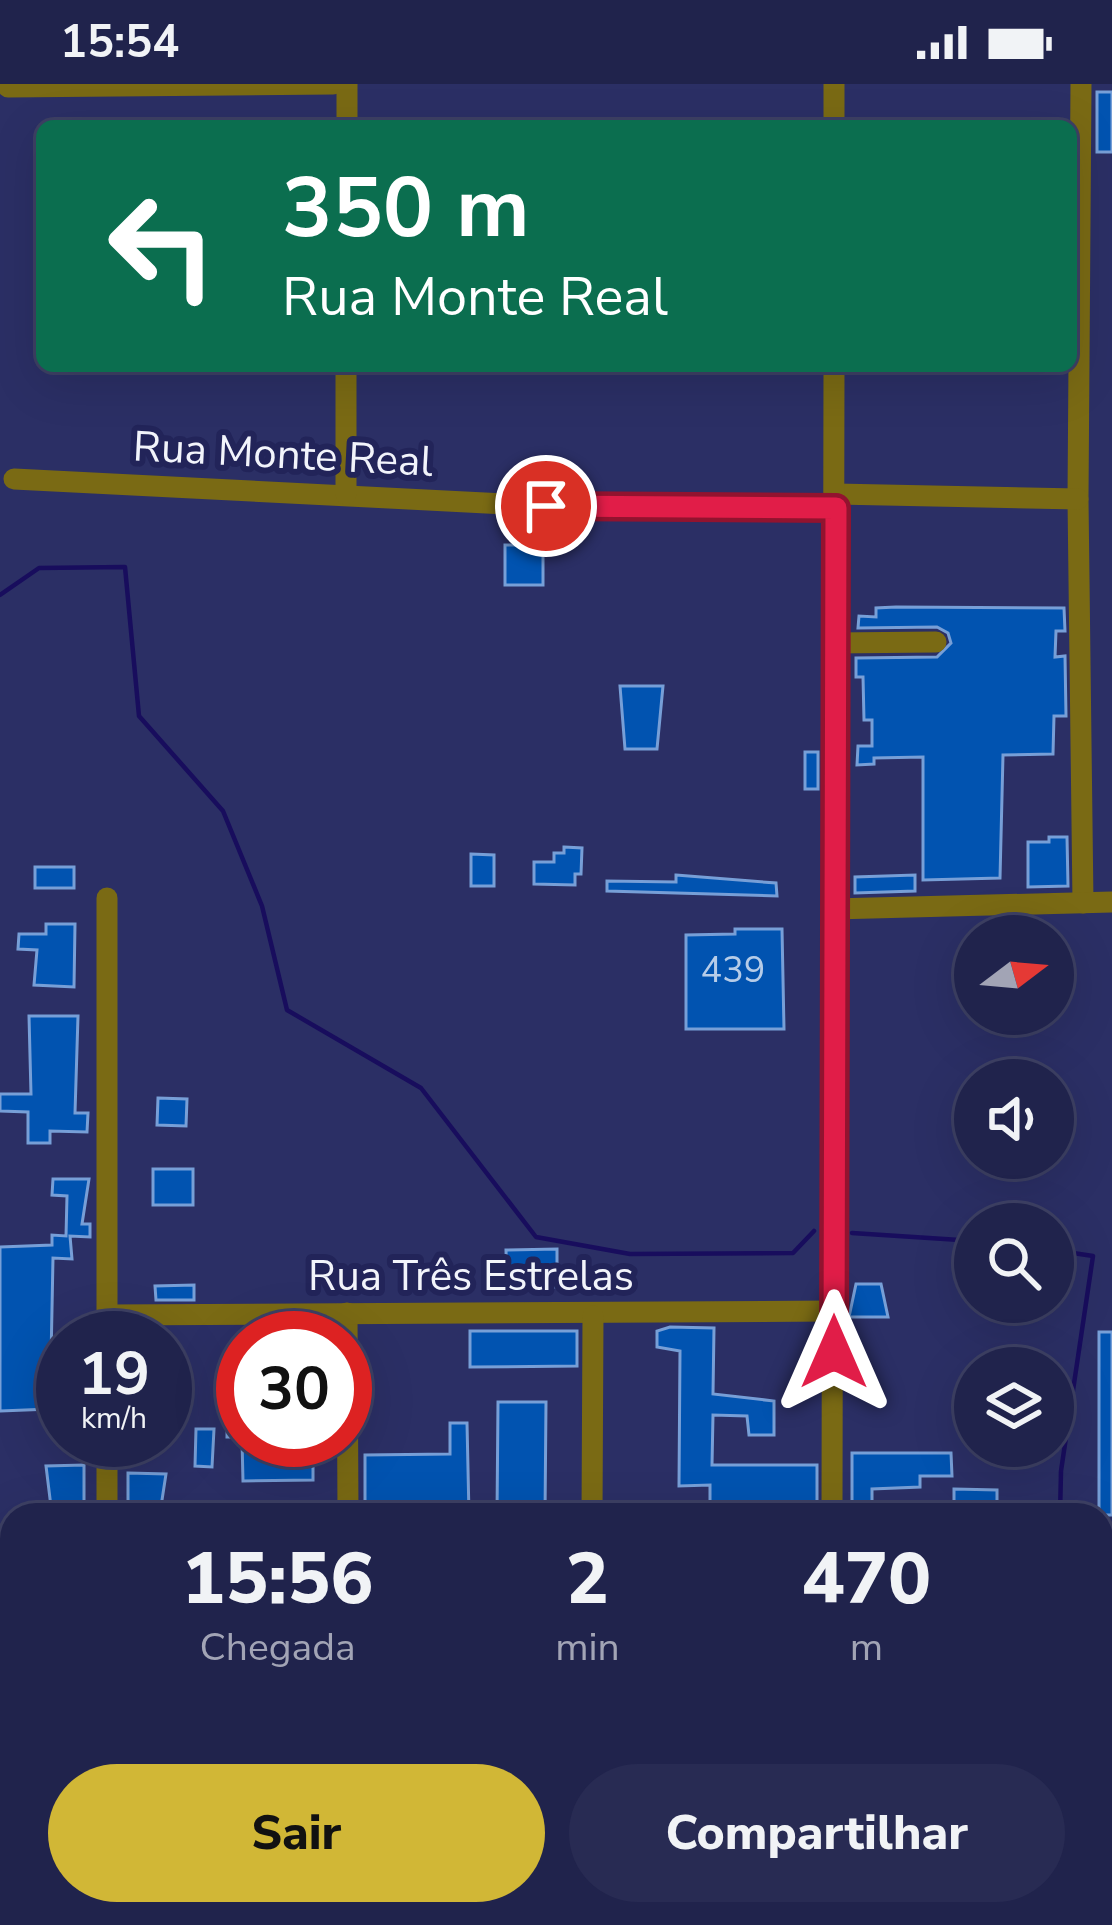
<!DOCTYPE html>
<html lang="pt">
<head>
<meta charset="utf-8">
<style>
	:root { --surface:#20234c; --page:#282b53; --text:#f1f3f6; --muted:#a2a4b5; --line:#3d4064; --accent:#d1b736 }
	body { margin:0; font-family:"Nunito Sans",sans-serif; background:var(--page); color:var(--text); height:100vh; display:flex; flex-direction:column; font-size:45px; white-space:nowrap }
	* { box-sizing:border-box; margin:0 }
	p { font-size:39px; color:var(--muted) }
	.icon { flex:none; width:66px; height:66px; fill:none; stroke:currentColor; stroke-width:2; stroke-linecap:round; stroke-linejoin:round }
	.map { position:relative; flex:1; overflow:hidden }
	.panel { position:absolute; left:0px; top:1419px; width:1113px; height:423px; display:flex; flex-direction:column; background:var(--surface); border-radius:36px 36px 0 0; box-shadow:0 12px 48px #0002,0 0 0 3px var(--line) }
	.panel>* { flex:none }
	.banner { position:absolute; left:36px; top:36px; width:1041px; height:252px; border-radius:18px; box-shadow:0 12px 48px #0002,0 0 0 3px var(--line); background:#0b6e4f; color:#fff; overflow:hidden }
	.needle { width:78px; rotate:74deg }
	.tools { position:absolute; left:954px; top:831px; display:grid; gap:24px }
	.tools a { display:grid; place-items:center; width:120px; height:120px; border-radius:50%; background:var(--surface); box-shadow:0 12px 48px #0002,0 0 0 3px var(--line); font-size:60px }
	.speed { position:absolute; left:36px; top:1227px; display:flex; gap:24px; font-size:60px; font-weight:700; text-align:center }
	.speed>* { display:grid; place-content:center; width:156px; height:156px; border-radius:50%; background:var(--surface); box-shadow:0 12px 48px #0002,0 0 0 3px var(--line); line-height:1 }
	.speed small { font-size:30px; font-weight:400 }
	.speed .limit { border:18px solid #d22; background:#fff; color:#111 }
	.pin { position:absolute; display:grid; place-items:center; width:102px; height:102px; color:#fff; margin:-51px; border:6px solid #fff; border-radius:50%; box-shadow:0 3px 12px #0007 }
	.me { position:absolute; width:132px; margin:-66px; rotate:0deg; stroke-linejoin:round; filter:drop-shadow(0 0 9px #0008) }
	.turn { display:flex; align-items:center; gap:42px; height:252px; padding:0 48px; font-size:54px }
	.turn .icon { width:156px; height:156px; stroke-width:2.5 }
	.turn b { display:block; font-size:84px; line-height:102px }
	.eta { display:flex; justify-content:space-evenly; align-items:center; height:204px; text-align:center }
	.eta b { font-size:72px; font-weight:800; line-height:84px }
	.cta { display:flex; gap:24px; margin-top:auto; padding:24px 48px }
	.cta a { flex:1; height:138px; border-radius:72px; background:var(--accent); color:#111; font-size:48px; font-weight:800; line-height:138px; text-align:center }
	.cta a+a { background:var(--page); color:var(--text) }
	.status { display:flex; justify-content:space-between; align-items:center; height:84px; padding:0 60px; background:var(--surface); direction:ltr }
	.status svg { height:33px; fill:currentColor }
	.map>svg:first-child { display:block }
</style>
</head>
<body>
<div class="status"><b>15:54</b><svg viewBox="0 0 49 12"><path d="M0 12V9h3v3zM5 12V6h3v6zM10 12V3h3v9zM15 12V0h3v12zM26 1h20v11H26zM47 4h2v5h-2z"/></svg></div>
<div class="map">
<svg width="1112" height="1841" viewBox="0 0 1112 1841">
	<rect width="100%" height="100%" fill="#2b2f65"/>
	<polygon fill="#37825a" points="12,1791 12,1830 121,1830 122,1841 0,1841 0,1793"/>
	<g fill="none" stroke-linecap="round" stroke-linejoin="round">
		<g stroke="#180d5d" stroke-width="4.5">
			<polyline points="0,511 39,484 125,483 139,632 223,727 262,822 287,926 421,1004 536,1153 630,1170 793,1169 814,1147"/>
			<polyline points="852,1149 975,1157"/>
			<polyline points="1053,1166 1093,1172 1061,1387 1060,1431"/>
		</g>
	</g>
	<g fill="#0153b0" stroke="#779fd7" stroke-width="3">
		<rect x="1097" y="8" width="15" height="60"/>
		<rect x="505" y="461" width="38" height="40"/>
		<polygon points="896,523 1064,524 1065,547 1056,547 1055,573 1065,572 1066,632 1054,632 1053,670 1003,671 1000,794 923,796 923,673 874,674 874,680 857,681 858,662 872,662 872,636 864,636 863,593 856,593 856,574 937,573 951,559 948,549 937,543 858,544 859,532 876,533 876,524"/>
		<polygon points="620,602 663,602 657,665 625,665"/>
		<rect x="805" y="668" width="13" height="37"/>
		<polygon points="1049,753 1067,753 1068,802 1028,803 1028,758 1049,758"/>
		<polygon points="564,763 582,764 581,790 575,790 575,801 534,800 534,778 554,778 554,769 564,769"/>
		<polygon points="471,770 494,771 494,802 471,802"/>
		<rect x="35" y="783" width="39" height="21"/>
		<polygon points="676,791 776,799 777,812 607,807 607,797 676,798"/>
		<polygon points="915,791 915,807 855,809 855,793"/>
		<polygon points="46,840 75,840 74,903 34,901 37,866 18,865 19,850 46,850"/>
		<polygon points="735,845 782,845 784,945 686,945 686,851 735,850"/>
		<polygon points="29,932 78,932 75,1029 88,1029 87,1048 50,1047 50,1059 28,1059 28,1028 0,1027 0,1010 31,1010"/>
		<polygon points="158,1014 187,1015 186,1042 157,1041"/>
		<rect x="153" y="1085" width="40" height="36"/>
		<polygon points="53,1095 89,1095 82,1140 90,1140 90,1153 70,1152 72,1175 53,1174 50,1325 0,1327 0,1163 52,1161 52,1151 66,1152 67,1112 52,1111"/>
		<polygon points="557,1165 557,1203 507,1204 506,1166"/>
		<polygon points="856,1200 881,1200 888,1233 849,1233"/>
		<polygon points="194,1201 194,1216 156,1216 155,1202"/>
		<polygon points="670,1243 714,1244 713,1310 774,1317 774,1351 749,1351 747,1332 713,1331 712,1381 817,1381 817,1431 710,1431 710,1401 679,1402 680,1267 657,1263 657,1247"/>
		<polygon points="470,1247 577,1247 577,1282 470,1283"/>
		<rect x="1099" y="1248" width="13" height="183"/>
		<polygon points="240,1293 243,1353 227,1353 228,1294"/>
		<polygon points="498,1318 546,1318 545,1431 497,1431"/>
		<polygon points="450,1339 467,1339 469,1431 365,1431 365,1371 450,1370"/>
		<polygon points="196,1345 214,1345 212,1383 195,1382"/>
		<polygon points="242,1356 313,1356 313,1396 243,1397"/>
		<polygon points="852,1369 951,1369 952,1392 920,1392 920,1403 872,1405 872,1431 852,1431"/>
		<polygon points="84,1381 84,1431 52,1431 46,1382"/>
		<polygon points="128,1389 166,1390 160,1429 128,1429"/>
		<polygon points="954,1405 997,1406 997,1431 964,1431 964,1420 954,1421"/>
	</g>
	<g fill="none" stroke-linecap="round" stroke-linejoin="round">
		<g stroke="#7a6a14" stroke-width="21">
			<polyline points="1081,0 1078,415 1083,819"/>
			<polyline points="8,3 333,0"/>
			<polyline points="347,42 347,0"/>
			<polyline points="834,42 834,0"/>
			<polyline points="14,395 586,424 836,424"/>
			<polyline points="346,410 346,282"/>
			<polyline points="836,410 1078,415"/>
			<polyline points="833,559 936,558"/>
			<polyline points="833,825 1112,818"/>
			<polyline points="347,1229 348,1431"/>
			<polyline points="107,1231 834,1227"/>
			<polyline points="107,1254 107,814"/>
			<polyline points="107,1356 107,1431"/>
			<polyline points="592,1431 593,1232"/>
			<polyline points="832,1431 834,282"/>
			<polyline points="453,1830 455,1841"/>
			<polyline points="1085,1830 1086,1841"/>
		</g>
		<g stroke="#9c8618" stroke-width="27">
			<polyline points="1101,1639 1112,1639"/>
			<polyline points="1101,1755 1112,1755"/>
		</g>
		<g stroke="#bda73f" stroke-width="33">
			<polyline points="1101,1671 1112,1670"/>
			<polyline points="0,1706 12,1704"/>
			<polyline points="1101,1724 1112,1724"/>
			<polyline points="0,1735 12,1734"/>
		</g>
	</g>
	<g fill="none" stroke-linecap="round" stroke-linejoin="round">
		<g stroke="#92132f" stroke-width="30">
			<polyline id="route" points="546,422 836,424 834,1268"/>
		</g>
		<use href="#route" stroke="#e11d48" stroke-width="21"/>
	</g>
	<g text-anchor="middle" stroke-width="12" stroke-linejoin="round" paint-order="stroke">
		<g font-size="36" fill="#b6cce8">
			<text x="733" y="898">439</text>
		</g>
		<g font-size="42" fill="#f2f4fb" stroke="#222459">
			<text transform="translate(283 369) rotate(3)" y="15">Rua Monte Real</text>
			<text x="471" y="1206">Rua Três Estrelas</text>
		</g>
	</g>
</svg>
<div class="tools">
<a><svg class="needle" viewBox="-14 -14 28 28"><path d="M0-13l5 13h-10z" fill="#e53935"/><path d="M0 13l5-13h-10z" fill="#a2a4b5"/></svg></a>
<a><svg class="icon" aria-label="sound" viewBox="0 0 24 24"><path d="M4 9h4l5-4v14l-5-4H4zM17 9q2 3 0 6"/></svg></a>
<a><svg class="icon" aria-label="search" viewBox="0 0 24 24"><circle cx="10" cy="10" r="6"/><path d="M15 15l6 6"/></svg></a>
<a><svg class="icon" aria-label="layers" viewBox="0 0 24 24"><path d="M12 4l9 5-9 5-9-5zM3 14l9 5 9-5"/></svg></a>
</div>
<div class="speed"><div>19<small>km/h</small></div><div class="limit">30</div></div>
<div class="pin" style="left:546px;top:422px;background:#d93025"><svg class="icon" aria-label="arrive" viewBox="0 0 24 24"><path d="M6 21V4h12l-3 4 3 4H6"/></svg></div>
<svg class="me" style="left:834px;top:1268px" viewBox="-20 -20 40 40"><path d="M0-17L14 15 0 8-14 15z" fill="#e11d48" stroke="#fff" stroke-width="4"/></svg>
<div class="banner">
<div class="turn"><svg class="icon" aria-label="left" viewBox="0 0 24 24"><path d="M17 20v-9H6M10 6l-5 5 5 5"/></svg><div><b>350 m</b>Rua Monte Real</div></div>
</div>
<section class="panel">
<div class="eta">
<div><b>15:56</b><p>Chegada</p></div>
<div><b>2</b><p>min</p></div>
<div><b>470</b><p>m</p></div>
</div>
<div class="cta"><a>Sair</a><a>Compartilhar</a></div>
</section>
</div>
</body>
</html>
